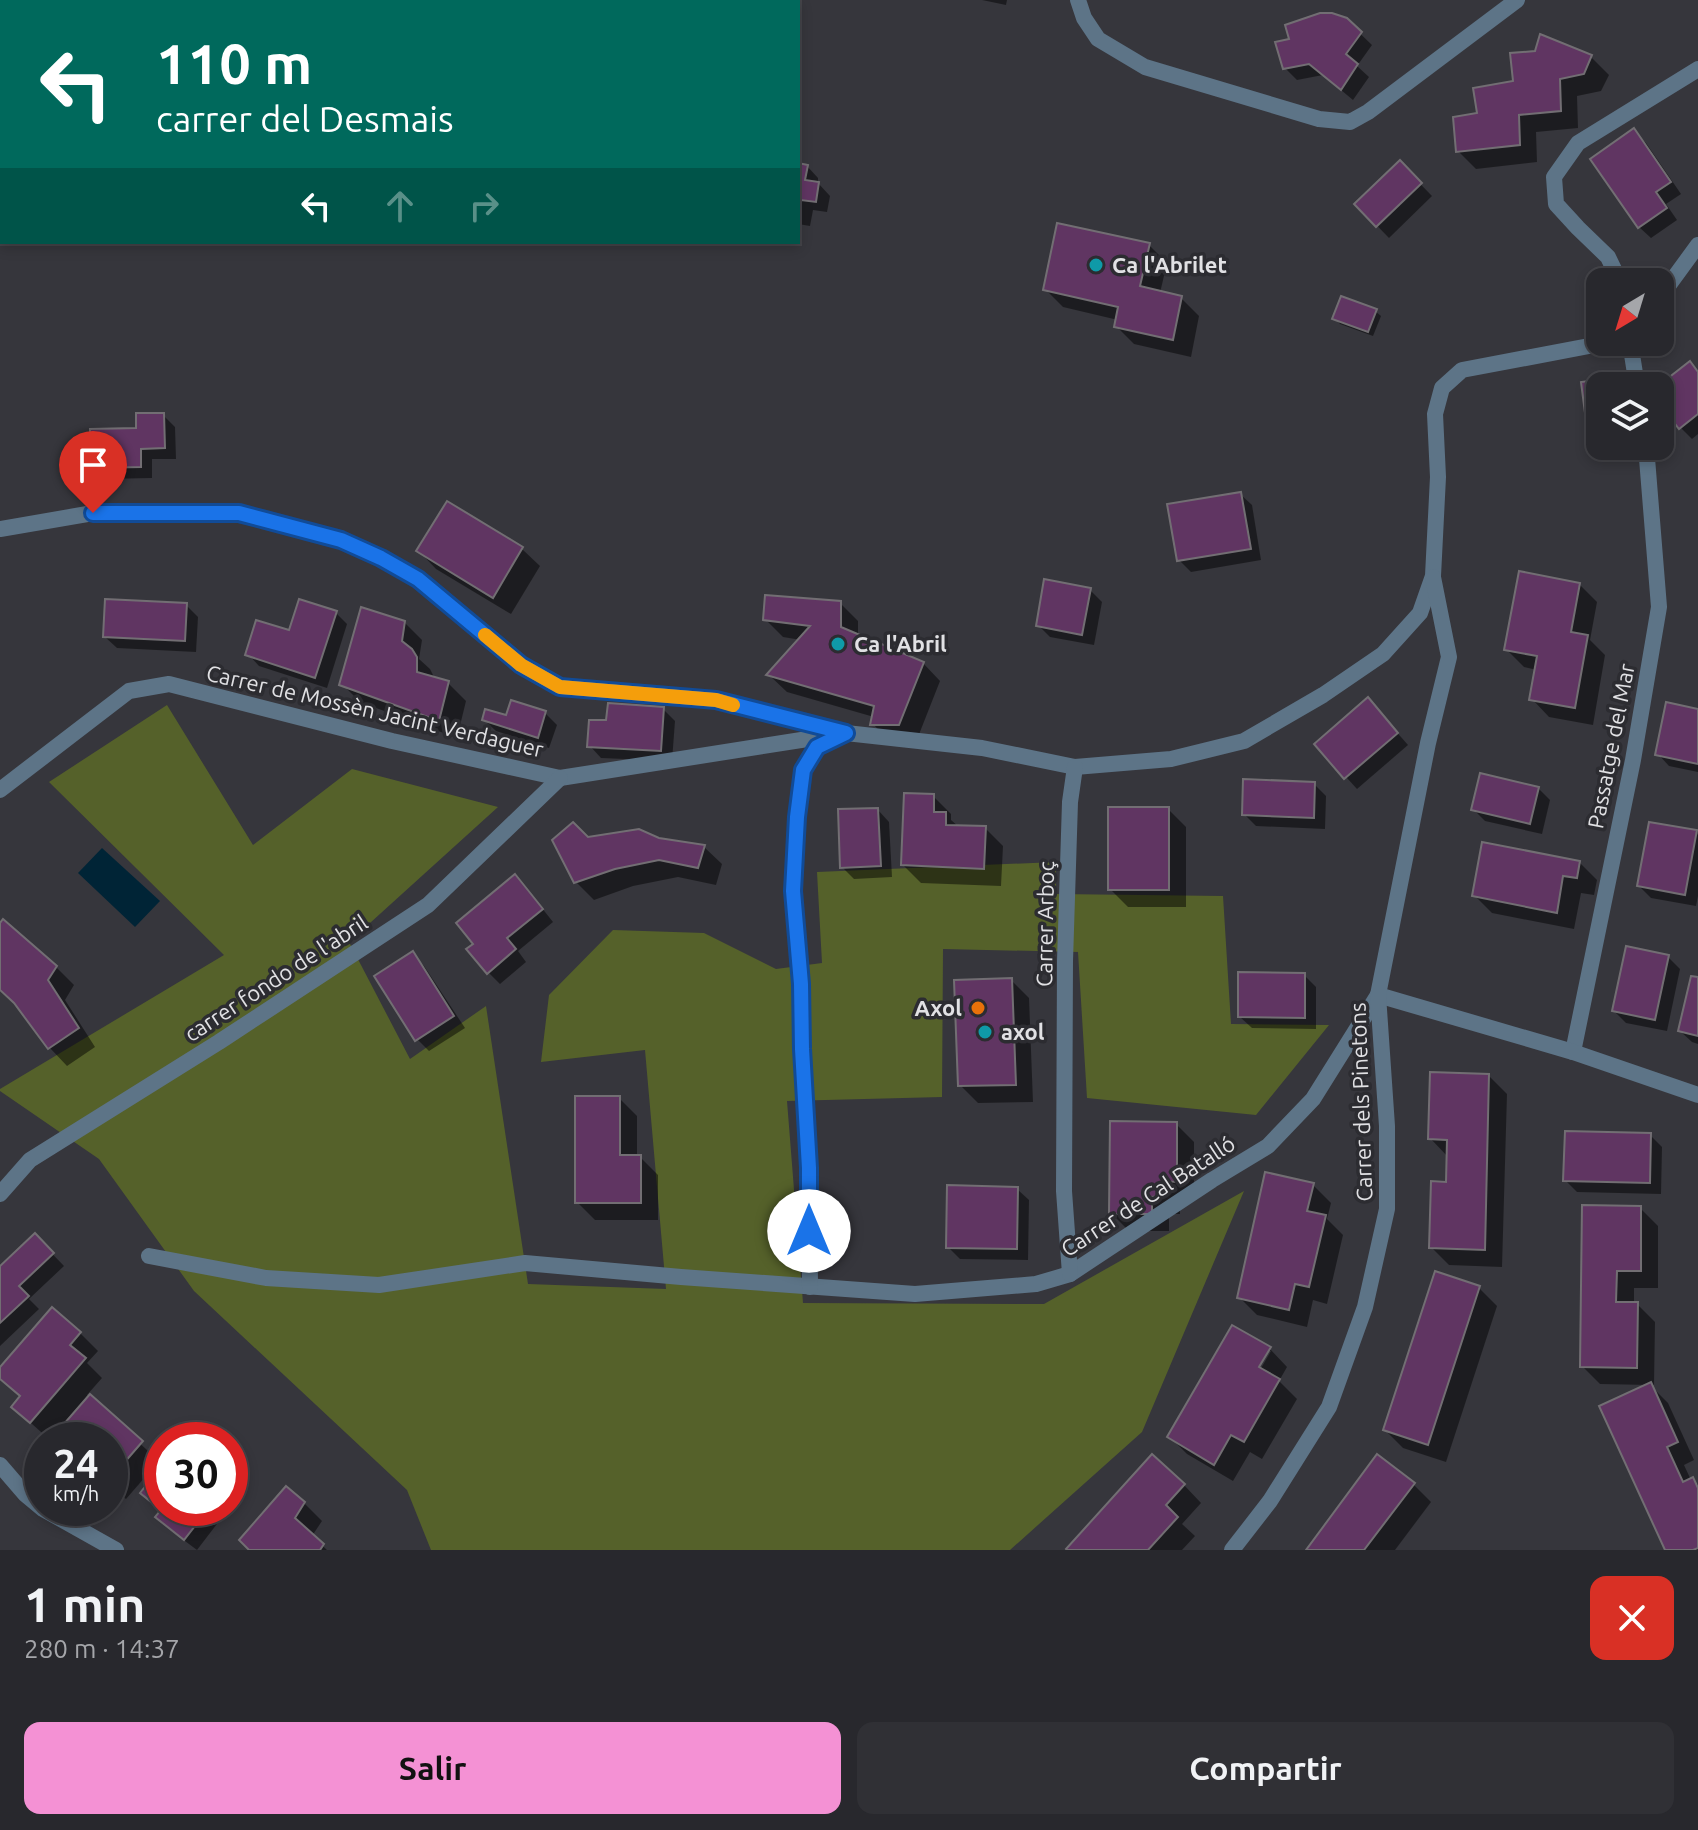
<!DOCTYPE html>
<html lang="es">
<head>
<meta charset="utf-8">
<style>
	:root { --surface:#28282d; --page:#303035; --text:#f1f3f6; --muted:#a5a6aa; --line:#444449; --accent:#f491d4 }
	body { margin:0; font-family:Ubuntu,sans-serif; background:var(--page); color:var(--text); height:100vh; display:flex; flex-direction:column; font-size:30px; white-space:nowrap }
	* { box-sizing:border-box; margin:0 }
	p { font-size:26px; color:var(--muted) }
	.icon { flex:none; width:44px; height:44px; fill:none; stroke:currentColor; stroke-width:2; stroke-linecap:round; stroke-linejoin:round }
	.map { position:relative; height:1550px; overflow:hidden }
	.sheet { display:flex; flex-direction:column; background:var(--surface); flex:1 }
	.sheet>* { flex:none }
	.guide { position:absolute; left:0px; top:0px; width:800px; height:244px; box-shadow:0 4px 12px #0003,0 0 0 2px var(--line); background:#00695c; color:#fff; overflow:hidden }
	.needle { width:52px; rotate:218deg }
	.buttons { position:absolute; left:1586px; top:268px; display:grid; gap:16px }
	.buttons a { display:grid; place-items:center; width:88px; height:88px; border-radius:16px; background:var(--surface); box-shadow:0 4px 12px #0003,0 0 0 2px var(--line); font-size:40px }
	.speed { position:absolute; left:24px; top:1422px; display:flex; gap:16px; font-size:40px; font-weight:700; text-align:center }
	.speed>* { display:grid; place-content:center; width:104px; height:104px; border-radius:50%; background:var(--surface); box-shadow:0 4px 12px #0003,0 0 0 2px var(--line); line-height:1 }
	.speed small { font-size:20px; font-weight:400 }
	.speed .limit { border:12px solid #d22; background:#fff; color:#111 }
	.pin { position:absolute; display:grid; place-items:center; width:68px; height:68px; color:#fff; margin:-82px -34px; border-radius:50% 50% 50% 0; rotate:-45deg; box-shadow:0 0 8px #0007 }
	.pin .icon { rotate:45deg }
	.me { position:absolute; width:88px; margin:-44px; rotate:0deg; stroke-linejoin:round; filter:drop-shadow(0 0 6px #0008) }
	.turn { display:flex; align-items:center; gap:28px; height:168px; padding:0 24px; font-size:36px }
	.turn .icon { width:104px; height:104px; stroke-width:2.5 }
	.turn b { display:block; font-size:56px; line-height:68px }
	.lanes { display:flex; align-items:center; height:76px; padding:0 24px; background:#0003; justify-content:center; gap:40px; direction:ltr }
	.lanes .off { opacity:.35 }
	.round { display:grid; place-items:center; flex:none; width:84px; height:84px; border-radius:16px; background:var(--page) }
	.summary { display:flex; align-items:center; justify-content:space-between; height:136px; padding:0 24px }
	h1 { font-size:48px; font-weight:600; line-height:60px }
	.primary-button { display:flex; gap:16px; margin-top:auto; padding:16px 24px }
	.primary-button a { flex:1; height:92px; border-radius:16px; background:var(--accent); color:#111; font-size:32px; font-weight:600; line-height:92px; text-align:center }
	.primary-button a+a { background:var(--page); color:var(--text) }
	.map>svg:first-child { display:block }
</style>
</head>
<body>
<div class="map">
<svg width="1698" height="1550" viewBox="0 0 1698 1550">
	<rect width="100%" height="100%" fill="#36363c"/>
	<polygon fill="#55612a" points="167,705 253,845 352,769 498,807 349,942 410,1059 486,1006 528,1284 666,1289 645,1050 541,1062 549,995 613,930 704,933 776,969 822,963 817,872 1056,862 1056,894 1223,896 1231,1024 1329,1025 1256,1115 1087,1098 1078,952 943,949 942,1097 787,1101 803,1303 1044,1304 1244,1191 1142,1432 1010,1550 431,1550 407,1490 194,1291 99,1159 0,1091 0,1089 224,955 49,782"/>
	<polygon fill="#002436" points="102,848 160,901 135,927 78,873"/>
	<g fill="#0007" fill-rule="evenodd">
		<polygon points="982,0 1007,0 1006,5"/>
		<polygon points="1346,20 1372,45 1357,66 1369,77 1353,100 1323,75 1297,80 1285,68"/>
		<polygon points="1541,36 1591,57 1609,75 1601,91 1577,96 1578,128 1536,132 1537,162 1476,169 1458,151 1479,114 1515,83 1537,53"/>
		<polygon points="1634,131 1646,143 1681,194 1666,204 1677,220 1651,238 1639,227"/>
		<polygon points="1400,163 1432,196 1389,238 1356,204"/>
		<polygon points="798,165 807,166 818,178 818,183 830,196 827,212 813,210 810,226 798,224"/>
		<polygon points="1149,245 1167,263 1160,293 1181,298 1199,316 1191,357 1134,344 1116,326 1118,320 1063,307 1045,289"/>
		<polygon points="1375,311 1381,316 1373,336 1340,324 1335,318"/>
		<polygon points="1698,372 1698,434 1692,439 1680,427 1660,401 1660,387"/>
		<polygon points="1625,378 1632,386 1600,386 1600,446 1643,446 1644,450 1603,455 1591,443 1583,384"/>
		<polygon points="163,415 175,427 176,459 152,459 152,478 104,479 92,467 138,430"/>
		<polygon points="1240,494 1252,505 1261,560 1191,572 1179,560"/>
		<polygon points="522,549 540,566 511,614 436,569 419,551"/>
		<polygon points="1579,584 1597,602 1590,640 1605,655 1593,725 1549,717 1532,699 1537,670 1524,667 1506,649"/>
		<polygon points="1090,590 1102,602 1094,645 1050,637 1038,625"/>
		<polygon points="840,603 858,621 858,636 923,663 940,681 916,742 890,742 873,724 874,717 787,692 769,675 801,640 783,637 765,619"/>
		<polygon points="186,605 198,617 196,652 117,648 105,637"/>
		<polygon points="336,613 347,624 327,688 259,666 248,654"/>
		<polygon points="404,622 422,640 419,659 430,669 434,677 448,683 466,701 457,738 360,702 342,684"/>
		<polygon points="663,709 675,721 672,761 601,758 590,746 608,722"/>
		<polygon points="1698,711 1698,772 1669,766 1658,754"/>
		<polygon points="1379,712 1408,745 1357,789 1317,745"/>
		<polygon points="545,713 557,725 549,748 496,731 484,720"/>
		<polygon points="1314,784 1326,796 1325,829 1256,826 1244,814"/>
		<polygon points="1538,788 1550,800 1542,834 1485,821 1473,809"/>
		<polygon points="933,796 951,814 951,820 959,827 985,828 1003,846 1001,886 921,883 903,865"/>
		<polygon points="1168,809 1186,827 1186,907 1128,907 1110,889"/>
		<polygon points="878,810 889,822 892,877 854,879 842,867"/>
		<polygon points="1696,832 1698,835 1698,896 1696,906 1651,898 1639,886"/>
		<polygon points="587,839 659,840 704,847 722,864 716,885 678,877 633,886 594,900 576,882"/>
		<polygon points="1579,862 1597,880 1594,895 1581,893 1574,929 1492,913 1474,895"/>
		<polygon points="526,888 553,922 518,951 526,962 500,984 488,972"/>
		<polygon points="0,926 56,967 74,985 65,1000 95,1047 67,1066 50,1048 19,1006 0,989"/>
		<polygon points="413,954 424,966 465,1028 429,1051 417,1039"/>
		<polygon points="1668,957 1680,969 1667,1031 1626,1023 1614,1011"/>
		<polygon points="1304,975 1316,987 1316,1029 1252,1028 1240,1017"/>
		<polygon points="1698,979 1698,1044 1692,1042 1680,1031"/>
		<polygon points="1011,980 1029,998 1033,1102 978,1103 960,1085"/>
		<polygon points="1489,1076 1507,1094 1502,1267 1449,1265 1431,1247 1448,1184 1448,1157 1430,1138"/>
		<polygon points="619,1098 637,1116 637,1157 640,1157 658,1175 658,1220 595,1220 577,1202"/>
		<polygon points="1176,1124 1194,1142 1194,1199 1180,1198 1180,1214 1169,1214 1169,1231 1129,1231 1111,1213"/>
		<polygon points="1650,1135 1662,1147 1661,1194 1577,1192 1565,1180"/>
		<polygon points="1313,1185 1331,1203 1327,1219 1343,1235 1327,1304 1313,1300 1307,1327 1257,1315 1239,1297"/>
		<polygon points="1017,1189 1029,1200 1028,1260 960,1259 948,1247"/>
		<polygon points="1584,1207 1640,1208 1658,1226 1658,1288 1634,1288 1634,1304 1637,1304 1655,1322 1654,1385 1650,1385 1668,1403 1694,1460 1684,1465 1691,1480 1693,1480 1698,1485 1698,1550 1667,1550 1650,1385 1600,1384 1582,1366"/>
		<polygon points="35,1236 64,1266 29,1299 39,1309 0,1346 0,1269"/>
		<polygon points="1479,1288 1497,1306 1446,1462 1403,1448 1385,1430"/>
		<path d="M 1232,1327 L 1270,1349 L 1287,1367 L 1279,1381 L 1297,1399 L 1262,1459 L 1250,1452 L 1233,1481 L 1187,1454 L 1169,1436 ZM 1266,1351 L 1271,1351 L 1256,1377 L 1252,1375 Z"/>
		<polygon points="80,1333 98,1351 87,1363 102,1378 87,1395 159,1461 126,1499 112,1487 110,1490 110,1440 50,1440 13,1407 21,1398 0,1377 0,1370"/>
		<polygon points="162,1468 162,1508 215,1508 223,1516 197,1550 169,1529 158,1517 162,1511 142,1493"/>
		<polygon points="1413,1484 1431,1502 1395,1550 1308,1550"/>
		<polygon points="1184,1485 1201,1503 1182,1524 1195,1536 1182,1550 1070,1550"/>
		<polygon points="304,1503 322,1521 312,1536 327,1550 251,1550"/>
	</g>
	<g fill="#603562" stroke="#726e73" stroke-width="2">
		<polygon points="1320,13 1332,13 1347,18 1362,32 1346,54 1358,64 1341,90 1309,64 1283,69 1275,42 1289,39 1285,25"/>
		<polygon points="1540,34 1592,55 1584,74 1560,79 1561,111 1519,115 1520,145 1456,152 1453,117 1477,113 1473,88 1513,81 1510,53 1535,51"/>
		<polygon points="1634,128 1671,182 1656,192 1667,208 1638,228 1590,159"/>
		<polygon points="1400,160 1422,183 1376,227 1354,204"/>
		<polygon points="798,163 808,165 805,180 819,182 816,202 801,200 798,215"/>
		<polygon points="1057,223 1150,243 1140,286 1182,296 1173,340 1114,327 1118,307 1043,290"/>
		<polygon points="1341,296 1377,309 1368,332 1332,319"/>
		<polygon points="1690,361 1698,372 1698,414 1679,429 1660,404 1660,386 1658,386"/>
		<polygon points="1626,376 1627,386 1600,386 1600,443 1589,444 1581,382"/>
		<polygon points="136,413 164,413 165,448 141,449 141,467 90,468 90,429 136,428"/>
		<polygon points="1241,492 1251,549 1177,561 1167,504"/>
		<polygon points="447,501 523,547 493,598 416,551"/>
		<polygon points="1519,571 1580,583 1571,632 1588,635 1575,708 1529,700 1537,656 1504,650"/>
		<polygon points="1044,579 1091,588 1082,635 1036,626"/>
		<polygon points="765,595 841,601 841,627 924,662 899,725 870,725 874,706 766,675 810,626 763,620"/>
		<polygon points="105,599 187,603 185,641 103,637"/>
		<polygon points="299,599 337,611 315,678 245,655 256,620 289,630"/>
		<polygon points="361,607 405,621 402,641 412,649 417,657 417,672 449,681 439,721 339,685"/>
		<polygon points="1368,697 1398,733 1344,779 1314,744"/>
		<polygon points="511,700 546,711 538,738 482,720 485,709 506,715"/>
		<polygon points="1666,702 1698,709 1698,764 1655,755"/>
		<polygon points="608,703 664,707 661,751 587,747 589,720 606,720"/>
		<polygon points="1480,773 1539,787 1530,824 1471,810"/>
		<polygon points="1243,779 1315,782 1314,818 1242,815"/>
		<polygon points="904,793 934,794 934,812 946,812 946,825 986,826 984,869 901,865"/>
		<rect x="1108" y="807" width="61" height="83"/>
		<polygon points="878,808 881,866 840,868 838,809"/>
		<polygon points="573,822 588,837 639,829 659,838 705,845 698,868 659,860 615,869 574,883 552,840"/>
		<polygon points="1649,822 1697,830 1685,895 1637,886"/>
		<polygon points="1482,842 1580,861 1577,878 1563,876 1557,913 1472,896"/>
		<polygon points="515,874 543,909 507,938 516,949 487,974 466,949 473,944 456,923"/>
		<polygon points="3,919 57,966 48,980 79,1028 48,1049 14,1003 0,990 0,923"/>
		<polygon points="1626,946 1669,955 1655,1020 1612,1011"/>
		<polygon points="413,951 454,1016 415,1041 374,976"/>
		<polygon points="1238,972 1305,973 1305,1018 1238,1017"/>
		<polygon points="1691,976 1698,977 1698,1036 1678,1031"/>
		<polygon points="1012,978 1016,1085 958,1086 954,980"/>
		<polygon points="1430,1072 1489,1074 1485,1250 1429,1248 1431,1181 1446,1182 1447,1140 1428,1139"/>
		<polygon points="575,1096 620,1096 620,1155 641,1155 641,1203 575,1203"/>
		<polygon points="1110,1121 1177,1122 1177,1182 1163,1181 1162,1196 1152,1197 1152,1214 1109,1214"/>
		<polygon points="1565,1131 1651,1133 1650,1183 1563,1181"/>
		<polygon points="1265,1172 1314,1183 1307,1211 1326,1215 1309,1287 1295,1284 1289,1310 1237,1298"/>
		<polygon points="947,1185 1018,1187 1017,1249 946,1248"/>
		<polygon points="1582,1205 1641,1206 1641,1271 1617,1271 1616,1302 1638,1302 1637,1368 1580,1367"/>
		<polygon points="35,1233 54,1253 19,1286 29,1296 0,1323 0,1266"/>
		<polygon points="1435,1271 1480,1286 1428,1445 1383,1430"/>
		<polygon points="52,1307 81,1332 70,1345 86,1358 30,1423 11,1407 20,1396 0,1379 0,1367"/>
		<polygon points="1232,1325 1271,1347 1259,1367 1280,1379 1244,1442 1231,1435 1214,1465 1167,1437"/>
		<polygon points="1651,1382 1678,1442 1667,1447 1683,1482 1693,1477 1698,1488 1698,1548 1693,1550 1665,1550 1599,1406"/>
		<polygon points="90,1394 143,1441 110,1479 110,1440 50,1440"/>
		<polygon points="1152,1454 1185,1484 1166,1505 1178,1517 1148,1550 1067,1550 1066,1549"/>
		<polygon points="1377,1454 1415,1483 1364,1550 1306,1550"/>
		<polygon points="162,1465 162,1508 209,1508 184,1540 155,1517 161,1510 140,1493"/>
		<polygon points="286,1486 305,1502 295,1518 324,1544 320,1550 249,1550 239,1540"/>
	</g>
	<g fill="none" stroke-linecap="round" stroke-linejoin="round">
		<g stroke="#5d7487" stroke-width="16">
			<polyline points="1078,0 1084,18 1098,39 1145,67 1319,119 1350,122 1368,112 1517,0"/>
			<polyline points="1620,282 1608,257 1578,228 1556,204 1554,177 1578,143 1698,69"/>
			<polyline points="1660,297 1698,245"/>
			<polyline points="1630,342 1637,386"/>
			<polyline points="0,529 93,513 239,513 341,540 381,558 418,579 521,665 560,687 716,700 837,730"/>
			<polyline points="0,790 129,691 169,684 392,741 560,778 846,733 982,748 1075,767 1171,759 1244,741 1323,695 1383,654 1420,613 1433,576 1438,477 1435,414 1442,388 1462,370 1610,342"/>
			<polyline points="1573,1052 1633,760 1659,607 1646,446"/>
			<polyline points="0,1194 30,1160 219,1042 428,905 560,778"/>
			<polyline points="149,1256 266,1278 379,1285 525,1263 681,1277 915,1294 1036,1284 1070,1274 1212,1180 1268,1146 1313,1099 1378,995 1573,1052 1698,1095"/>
			<polyline points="1070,1274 1064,1191 1065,961 1070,802 1075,767"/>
			<polyline points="810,1287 809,1168 802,1049 801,984 793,891 797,817 803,770 817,747 833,739"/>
			<polyline points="0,1465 25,1494 43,1509 116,1550"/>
			<polyline points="1232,1550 1270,1501 1329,1407 1365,1307 1387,1209 1387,1126 1378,995 1428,743 1449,657 1433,577"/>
		</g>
	</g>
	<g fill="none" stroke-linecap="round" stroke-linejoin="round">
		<g stroke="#114b97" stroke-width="20">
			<polyline id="route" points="93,513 239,513 341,540 381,558 418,579 521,665 560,687 716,700 846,733 817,747 803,770 797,817 793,891 801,984 802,1049 809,1168 809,1231"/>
		</g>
		<use href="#route" stroke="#1a73e8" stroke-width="14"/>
		<polyline stroke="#f59e0b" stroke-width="14" points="485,635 521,665 560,687 716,700 733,705"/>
	</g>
	<g fill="#0f9aa8" stroke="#2c2c31" stroke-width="3">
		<circle cx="1096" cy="265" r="8"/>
		<circle cx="838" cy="644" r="8"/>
		<circle cx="985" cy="1032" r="8"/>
	</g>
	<circle fill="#e8710a" stroke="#2c2c31" stroke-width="3" cx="978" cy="1008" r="8"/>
	<g text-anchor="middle" stroke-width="7" stroke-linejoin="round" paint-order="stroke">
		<g font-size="22" font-weight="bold" fill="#e1e1e4" stroke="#2c2c31" text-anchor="start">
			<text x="1112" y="273">Ca l'Abrilet</text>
			<text x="854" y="652">Ca l'Abril</text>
			<text x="962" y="1016" text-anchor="end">Axol</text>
			<text x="1001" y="1040">axol</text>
		</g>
		<g font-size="22" fill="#e1e1e4" stroke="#2c2c31">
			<text transform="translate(375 711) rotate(13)" y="8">Carrer de Mossèn Jacint Verdaguer</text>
			<text transform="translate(1611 746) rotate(-79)" y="8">Passatge del Mar</text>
			<text transform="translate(1045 924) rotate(-89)" y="8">Carrer Arboç</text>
			<text transform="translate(276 978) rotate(-33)" y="8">carrer fondo de l'abril</text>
			<text transform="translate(1361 1102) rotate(-92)" y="8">Carrer dels Pinetons</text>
			<text transform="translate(1148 1196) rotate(-33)" y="8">Carrer de Cal Batalló</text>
		</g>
	</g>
</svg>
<div class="buttons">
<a><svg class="needle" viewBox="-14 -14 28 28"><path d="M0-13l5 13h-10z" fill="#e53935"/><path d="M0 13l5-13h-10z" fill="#a5a6aa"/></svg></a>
<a><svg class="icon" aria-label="layers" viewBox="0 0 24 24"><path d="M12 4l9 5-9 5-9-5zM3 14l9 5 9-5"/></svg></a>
</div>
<div class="speed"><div>24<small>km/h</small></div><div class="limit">30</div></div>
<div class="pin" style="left:93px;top:513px;background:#d93025"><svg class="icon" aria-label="arrive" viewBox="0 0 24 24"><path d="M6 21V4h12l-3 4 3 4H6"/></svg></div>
<svg class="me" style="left:809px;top:1231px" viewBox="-20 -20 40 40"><circle r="19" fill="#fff"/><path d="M0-13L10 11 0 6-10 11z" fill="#1a73e8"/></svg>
<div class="guide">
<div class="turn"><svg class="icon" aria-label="left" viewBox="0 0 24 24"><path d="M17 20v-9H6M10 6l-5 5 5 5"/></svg><div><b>110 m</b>carrer del Desmais</div></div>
<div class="lanes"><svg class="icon" aria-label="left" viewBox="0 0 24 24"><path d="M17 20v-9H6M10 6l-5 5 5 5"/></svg><svg class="icon off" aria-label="ahead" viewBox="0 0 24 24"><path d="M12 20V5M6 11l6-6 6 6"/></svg><svg class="icon off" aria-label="right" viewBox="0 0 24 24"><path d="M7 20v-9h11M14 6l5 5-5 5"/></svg></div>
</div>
</div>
<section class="sheet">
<div class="summary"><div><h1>1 min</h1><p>280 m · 14:37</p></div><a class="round" style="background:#d93025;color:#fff"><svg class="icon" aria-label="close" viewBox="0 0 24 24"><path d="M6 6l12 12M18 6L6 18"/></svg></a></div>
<div class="primary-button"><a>Salir</a><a>Compartir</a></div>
</section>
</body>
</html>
